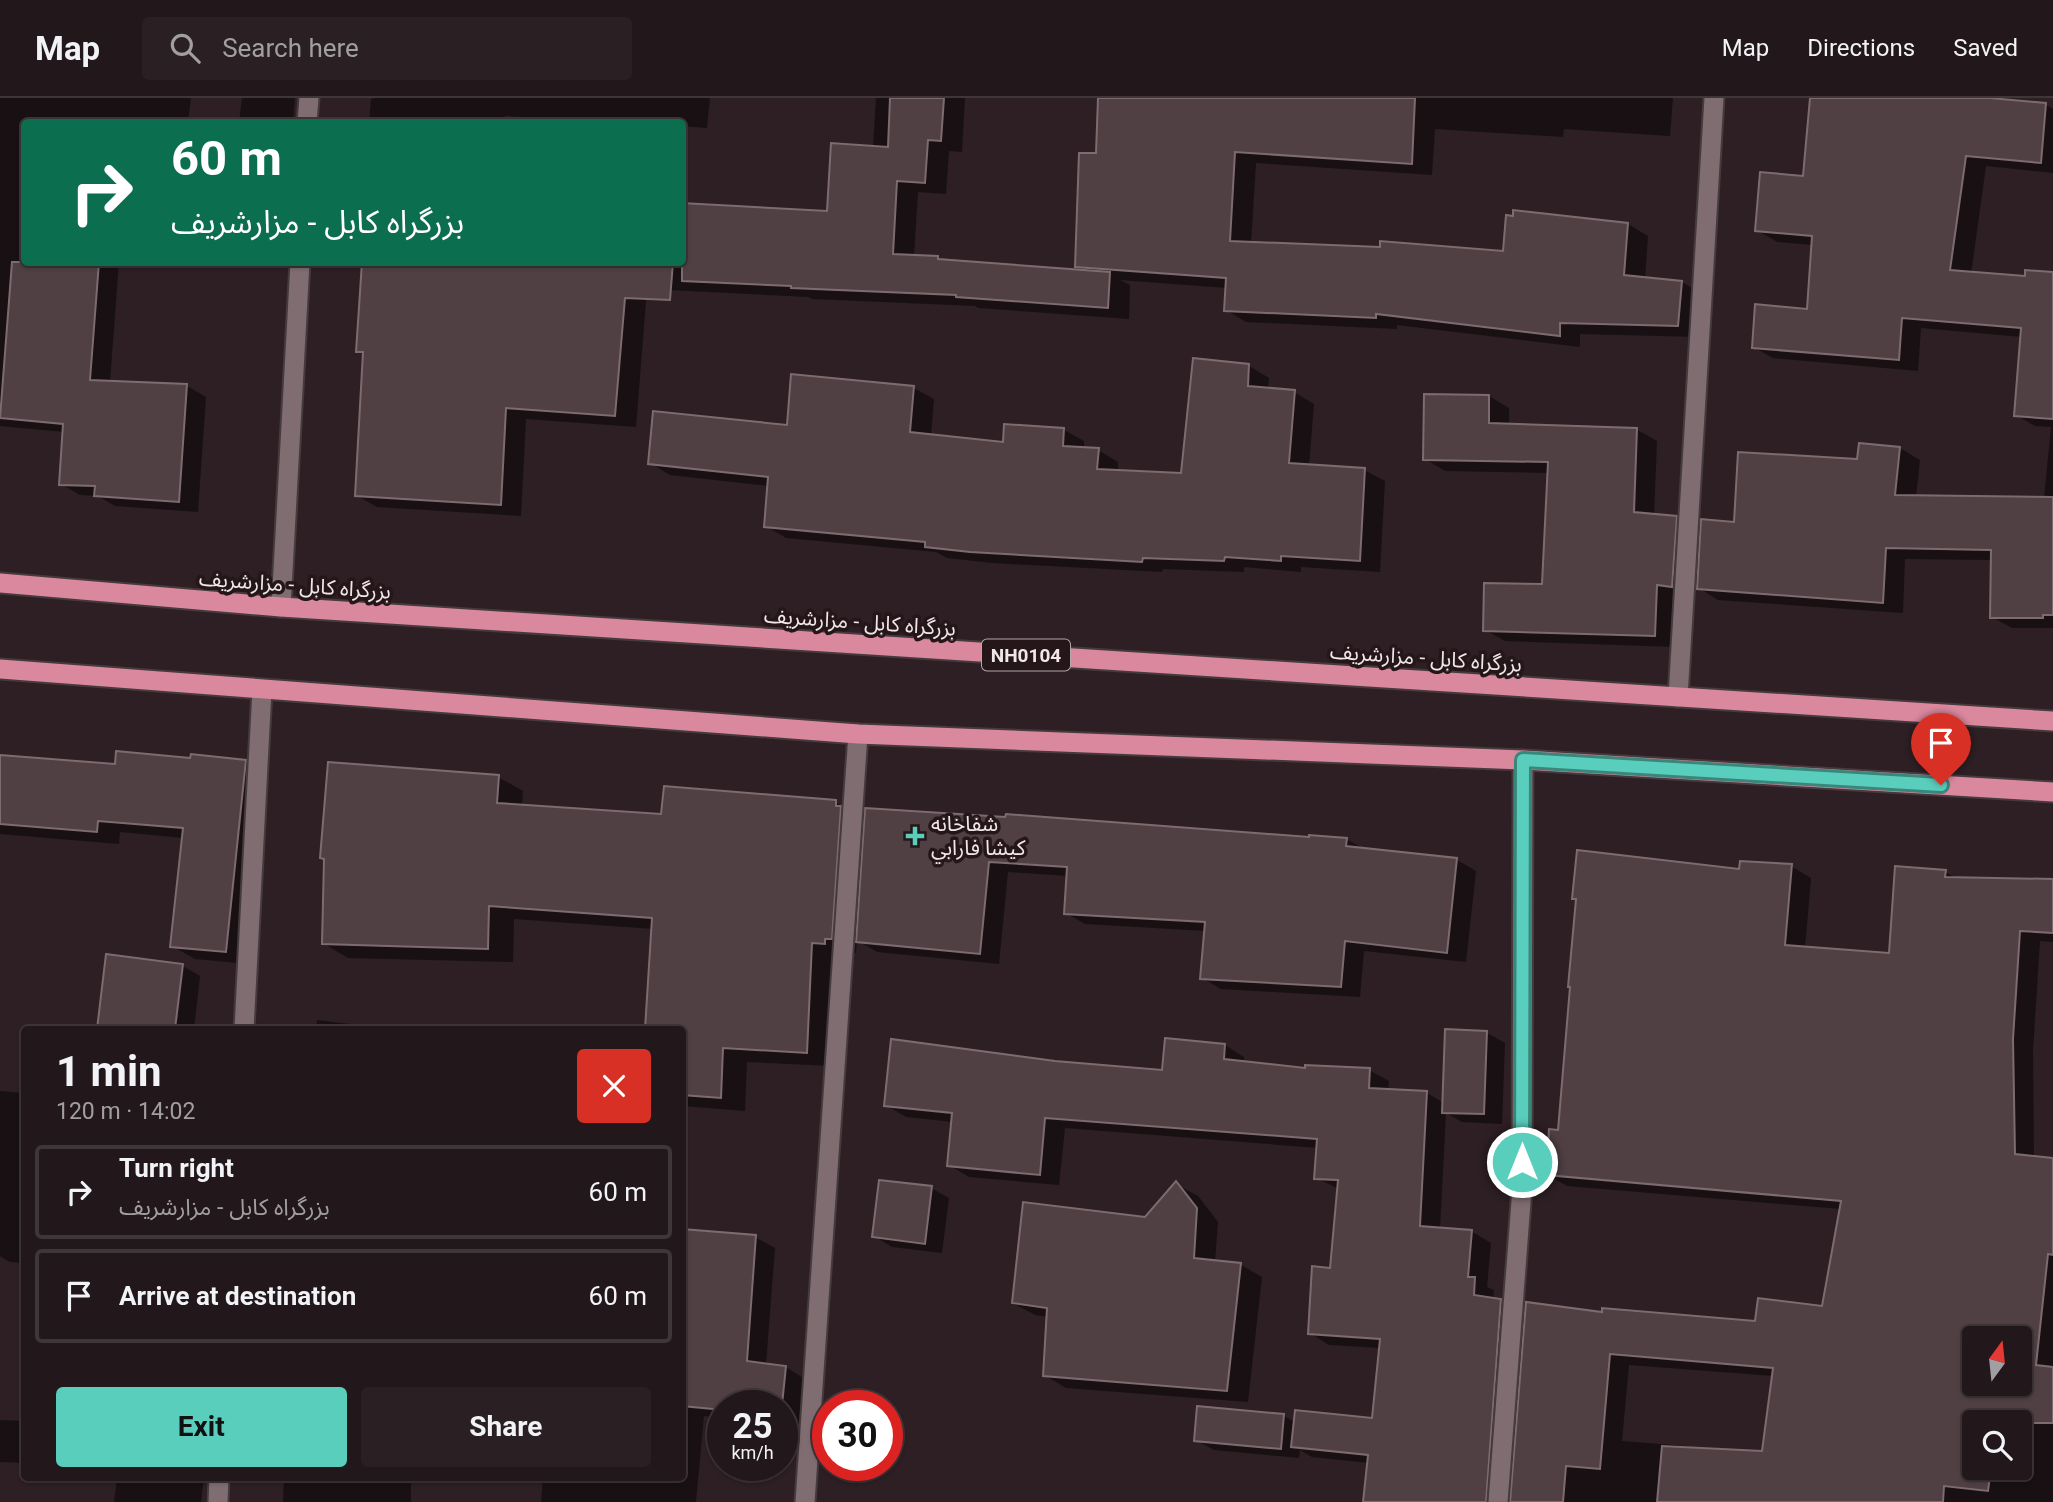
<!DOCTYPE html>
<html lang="en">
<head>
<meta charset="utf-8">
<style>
	:root { --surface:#22171a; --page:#2a2023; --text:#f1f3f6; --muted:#a29fa2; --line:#3f3639; --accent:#5acebd }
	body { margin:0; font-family:Roboto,"Noto Sans Arabic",sans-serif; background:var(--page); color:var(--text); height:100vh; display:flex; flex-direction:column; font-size:26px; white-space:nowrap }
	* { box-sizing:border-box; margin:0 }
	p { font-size:23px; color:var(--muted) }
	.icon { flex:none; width:38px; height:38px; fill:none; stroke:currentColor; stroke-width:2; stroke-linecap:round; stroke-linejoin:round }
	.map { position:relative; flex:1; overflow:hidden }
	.side { position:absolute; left:21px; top:928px; width:665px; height:455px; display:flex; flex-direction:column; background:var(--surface); border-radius:7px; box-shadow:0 2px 5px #0004,0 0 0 2px var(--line) }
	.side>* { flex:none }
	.top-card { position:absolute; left:21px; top:21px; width:665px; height:147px; border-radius:7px; box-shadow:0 2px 5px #0004,0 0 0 2px var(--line); background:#0b6e4f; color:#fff; overflow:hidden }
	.needle { width:46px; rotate:15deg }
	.fabs { position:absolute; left:1962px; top:1228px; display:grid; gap:14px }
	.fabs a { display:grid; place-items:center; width:70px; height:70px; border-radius:7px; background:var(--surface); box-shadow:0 2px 5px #0004,0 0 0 2px var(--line); font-size:35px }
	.speed { position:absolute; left:707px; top:1292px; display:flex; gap:14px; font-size:35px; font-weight:700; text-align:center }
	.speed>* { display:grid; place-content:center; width:91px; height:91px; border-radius:50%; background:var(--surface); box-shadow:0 2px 5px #0004,0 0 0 2px var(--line); line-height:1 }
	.speed small { font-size:18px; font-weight:400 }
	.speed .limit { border:10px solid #d22; background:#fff; color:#111 }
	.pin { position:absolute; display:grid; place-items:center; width:60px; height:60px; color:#fff; margin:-72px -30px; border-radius:50% 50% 50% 0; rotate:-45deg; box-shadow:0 0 7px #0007 }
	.pin .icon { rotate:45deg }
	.me { position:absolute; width:77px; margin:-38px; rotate:0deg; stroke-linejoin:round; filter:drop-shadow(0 0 5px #0008) }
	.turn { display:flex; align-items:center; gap:24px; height:147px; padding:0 35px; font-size:32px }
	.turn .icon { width:91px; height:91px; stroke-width:2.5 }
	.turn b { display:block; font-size:49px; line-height:60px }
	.round { display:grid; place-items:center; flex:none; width:74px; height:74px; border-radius:7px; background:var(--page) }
	.headline { display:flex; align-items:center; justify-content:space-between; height:119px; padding:0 35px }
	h1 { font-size:42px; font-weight:700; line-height:52px }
	.action { display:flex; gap:14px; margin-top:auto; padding:14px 35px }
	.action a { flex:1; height:80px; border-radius:7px; background:var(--accent); color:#111; font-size:28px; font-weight:700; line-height:80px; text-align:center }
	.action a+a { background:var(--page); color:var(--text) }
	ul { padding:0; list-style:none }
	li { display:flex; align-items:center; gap:21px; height:94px; margin:0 14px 10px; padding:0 21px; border:4px solid var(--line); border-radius:7px }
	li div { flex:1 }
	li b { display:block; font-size:26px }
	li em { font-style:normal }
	header { display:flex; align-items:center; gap:42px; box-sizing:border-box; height:98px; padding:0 35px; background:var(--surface); border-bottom:2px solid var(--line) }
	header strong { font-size:33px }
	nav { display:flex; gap:38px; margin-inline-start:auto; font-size:24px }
	.search { width:490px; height:63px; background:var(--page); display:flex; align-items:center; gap:18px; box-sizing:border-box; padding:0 24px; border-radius:7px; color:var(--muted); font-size:26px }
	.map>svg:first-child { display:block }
</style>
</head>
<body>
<header>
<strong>Map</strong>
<div class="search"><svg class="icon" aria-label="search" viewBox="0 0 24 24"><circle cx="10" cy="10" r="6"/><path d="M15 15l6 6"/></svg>Search here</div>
<nav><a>Map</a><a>Directions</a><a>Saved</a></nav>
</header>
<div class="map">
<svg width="2053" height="1404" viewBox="0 0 2053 1404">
	<rect width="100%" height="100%" fill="#2d1f23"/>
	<g fill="#0007" fill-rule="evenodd">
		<polygon points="0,0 191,0 188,24 24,24 24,164 119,164 110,284 187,288 206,299 198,414 115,408 98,398 80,397 61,386 64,334 0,328"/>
		<polygon points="242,0 295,0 293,24 239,24"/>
		<polygon points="376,0 710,0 707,30 682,28 682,24 621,24 505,18 504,24 369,24 371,1"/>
		<polygon points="876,0 965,0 962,54 949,53 946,96 918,94 914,158 937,159 944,163 1087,174 1077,168 1098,57 1100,0 1673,0 1670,38 1564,31 1563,39 1435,31 1432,77 1256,65 1251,146 1504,155 1628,126 1648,138 1645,181 1682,184 1702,196 1698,239 1580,236 1580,249 1397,227 1397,231 1246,224 1226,212 1227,190 1120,182 1130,187 1129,221 979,210 975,208 813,201 808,199 647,191 636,329 526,321 521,418 377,409 356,397 365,257 358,253 364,164 682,164 828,115 873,49"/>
		<polygon points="1812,0 1980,0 2046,7 2053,11 2053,75 1986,68 1971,176 2053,182 2053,530 2012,530 1992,519 1992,462 1905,461 1903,515 1718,502 1699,490 1735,426 1859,363 1860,347 1900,350 1920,362 1916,399 2044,400 2051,329 2035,328 2016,317 2022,239 1921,230 1918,273 1773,260 1753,249 1808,213 1813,147 1777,144 1757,132 1805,80"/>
		<polygon points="1249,268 1269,280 1268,292 1294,294 1314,306 1309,368 1364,372 1385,383 1380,474 1301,469 1301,474 1244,469 1244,474 1163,471 1162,474 992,465 947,460 936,454 786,440 766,428 769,388 670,377 650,365 788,329 914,290 934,301 931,338 1004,346 1064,332 1084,343 1084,351 1098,352 1118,364 1118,374 1183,377"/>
		<polygon points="1489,298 1509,310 1509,327 1636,331 1657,343 1654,418 1676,420 1696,432 1675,549 1505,543 1485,532 1544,488 1549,375 1445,373 1425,361"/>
		<polygon points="0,659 116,668 192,662 245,663 267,676 248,866 195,861 172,848 184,740 120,734 119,746 0,736"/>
		<polygon points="498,679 523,693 522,708 663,718 835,704 860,718 860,721 866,725 1346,741 1366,752 1457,762 1476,773 1466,864 1364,853 1360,899 1221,891 1202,880 1206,833 1085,826 1066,815 1068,778 1008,774 999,866 877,854 857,842 856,855 850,854 832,968 747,964 745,1013 682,1008 682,931 647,931 653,831 514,821 513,864 348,860 323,845"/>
		<path d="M 1791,768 L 1811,780 L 1805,850 L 1890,856 L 1945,774 L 1958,781 L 2053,784 L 2053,844 L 2040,843 L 2033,953 L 2034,1060 L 2053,1062 L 2053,1404 L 1512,1404 L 1604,1216 L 1757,1225 L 1823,1210 L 1841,1111 L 1567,1088 L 1548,1077 L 1559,1034 L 1740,773 ZM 1974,1241 L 2020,1241 L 2020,1286 L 1974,1286 ZM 1629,1267 L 1774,1278 L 1764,1354 L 1690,1351 L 1686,1348 L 1622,1343 ZM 1974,1325 L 2020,1325 L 2020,1370 L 1974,1370 Z"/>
		<polygon points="183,868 200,878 194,931 99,931"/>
		<polygon points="317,922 367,928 372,931 316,931"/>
		<polygon points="1487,935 1505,945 1502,1026 1462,1024 1446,1015 1440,1131 1471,1133 1491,1145 1487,1189 1494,1192 1493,1201 1501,1202 1520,1214 1506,1404 1365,1404 1369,1365 1312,1359 1300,1352 1299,1360 1214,1352 1196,1342 1284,1318 1295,1324 1374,1322 1381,1250 1329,1247 1310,1235 1332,1171 1339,1091 1316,1080 1318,1050 1065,1030 1059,1087 969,1079 949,1067 953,1024 906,1019 886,1007 1055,965 1163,974 1225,947 1244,959 1244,965 1306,971 1369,972 1389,983 1388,993 1427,995 1444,1005"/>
		<polygon points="0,993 24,995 24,1165 10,1164 0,1158"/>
		<polygon points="1176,1086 1198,1098 1218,1124 1215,1164 1241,1167 1262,1179 1248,1304 1066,1290 1044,1277 1049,1219 1035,1217 1013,1205 1146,1121"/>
		<polygon points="931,1090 949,1100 942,1155 892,1149 874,1138"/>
		<polygon points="682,1133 755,1139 775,1150 766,1267 786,1269 805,1281 800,1329 782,1327 782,1307 723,1307 723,1320 704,1318 696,1404 541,1404 543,1379 682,1379"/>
		<polygon points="0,1322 24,1323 24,1365 0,1364"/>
		<polygon points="117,1379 204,1379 201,1404 114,1404"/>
		<polygon points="284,1379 411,1379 411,1404 283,1404"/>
	</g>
	<g fill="#504044" stroke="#7d6b6f" stroke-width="2" fill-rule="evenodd">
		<polygon points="890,0 944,0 941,43 928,42 925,85 897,83 893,156 938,158 938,161 1110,174 1108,210 956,199 956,197 791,190 791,188 682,183 682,105 827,113 831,45 888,49"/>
		<polygon points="1098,0 1415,0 1412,66 1235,54 1230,143 1380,149 1380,143 1503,153 1506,117 1513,118 1513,112 1628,125 1624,177 1682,183 1678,228 1560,225 1560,238 1376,216 1376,220 1224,213 1226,180 1075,169 1079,55 1096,55"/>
		<polygon points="1810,0 1990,0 2046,5 2041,65 1966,58 1950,172 2025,178 2025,172 2053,174 2053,321 2014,318 2021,230 1902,220 1899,262 1752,250 1755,206 1807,211 1812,138 1755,133 1760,74 1803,78"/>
		<polygon points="12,164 99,164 90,282 187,286 179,404 94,398 95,388 59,387 63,326 0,320"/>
		<polygon points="362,164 673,164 670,202 625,200 615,318 506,310 501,407 355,398 363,254 356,254"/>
		<polygon points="1193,260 1249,266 1248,288 1295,292 1289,365 1365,370 1360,463 1281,458 1281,463 1225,459 1224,463 1143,460 1142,464 970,454 925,449 925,444 764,429 768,379 648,366 653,313 787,327 791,276 914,288 910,334 1003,344 1004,326 1064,330 1063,348 1099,350 1097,371 1181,375"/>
		<polygon points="1424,296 1489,297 1489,325 1637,330 1634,414 1677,418 1672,489 1657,487 1655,538 1483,533 1484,485 1542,486 1548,364 1423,362"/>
		<polygon points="1859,345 1900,349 1895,397 2053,399 2053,517 2043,517 2043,520 1990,520 1991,452 1886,450 1883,505 1697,491 1701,421 1734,424 1738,354 1857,361"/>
		<polygon points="116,653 190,660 191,656 246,662 226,854 170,849 183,730 98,723 97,734 0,726 0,657 115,666"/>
		<polygon points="328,664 499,677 497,705 661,716 664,688 836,702 836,708 841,708 832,841 825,841 825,846 812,845 807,955 723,950 721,1000 682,997 682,931 645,931 652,820 489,808 488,851 322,846 324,761 320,760"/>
		<polygon points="865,710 1005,719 1006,716 1309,739 1309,737 1347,740 1346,748 1457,760 1447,855 1345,843 1341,889 1200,881 1205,824 1064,816 1067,769 989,764 980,856 856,844"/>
		<path d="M 1577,752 L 1739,771 L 1740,763 L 1792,766 L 1785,847 L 1889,855 L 1895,768 L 1946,772 L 1945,779 L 2053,781 L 2053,835 L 2020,833 L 2013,941 L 2015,1056 L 2053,1060 L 2053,1157 L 2048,1156 L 2036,1267 L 2053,1269 L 2053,1325 L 1974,1325 L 1974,1370 L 1991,1370 L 1988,1393 L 1944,1388 L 1943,1404 L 1657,1404 L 1662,1348 L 1762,1353 L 1773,1270 L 1610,1256 L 1600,1371 L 1566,1368 L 1563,1404 L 1510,1404 L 1526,1204 L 1602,1214 L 1602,1210 L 1755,1223 L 1758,1200 L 1822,1208 L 1841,1103 L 1546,1077 L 1549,1031 L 1558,1032 L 1570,889 L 1568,889 L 1576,801 L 1572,801 ZM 1974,1241 L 2020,1241 L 2020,1286 L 1974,1286 Z"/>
		<polygon points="106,856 183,866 175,931 97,931"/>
		<polygon points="1445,931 1487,933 1484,1016 1442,1015"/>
		<polygon points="1165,940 1225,946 1224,961 1305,970 1305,967 1370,970 1369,990 1427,993 1420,1128 1472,1132 1468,1179 1475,1179 1474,1197 1501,1201 1486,1404 1363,1404 1368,1357 1291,1349 1295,1312 1372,1320 1380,1241 1308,1236 1312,1168 1330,1170 1338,1082 1314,1081 1317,1041 1045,1020 1040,1077 947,1068 952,1015 884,1008 891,941 1055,963 1162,972"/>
		<polygon points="879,1082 932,1088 925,1146 872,1139"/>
		<polygon points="1176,1083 1197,1110 1194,1160 1241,1165 1227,1293 1043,1278 1047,1210 1012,1205 1023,1104 1145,1119"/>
		<polygon points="682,1131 756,1137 747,1263 786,1268 782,1307 723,1307 723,1312 682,1308"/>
		<polygon points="1197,1308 1284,1316 1281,1351 1194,1343"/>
	</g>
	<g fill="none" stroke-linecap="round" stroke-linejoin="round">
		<g stroke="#453a3d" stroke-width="23">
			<g id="minor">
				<polyline points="307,24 309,0"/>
				<polyline points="281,509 300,164"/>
				<polyline points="1678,599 1714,0"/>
				<polyline points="244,931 262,592"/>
				<polyline points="218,1404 219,1379"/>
				<polyline points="805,1404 858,636"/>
				<polyline points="1498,1404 1522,1091 1523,662"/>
			</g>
		</g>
		<g stroke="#453a3d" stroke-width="23">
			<g id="trunk">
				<polyline points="0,485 281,509 2053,623"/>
				<polyline points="0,571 858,636 1523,662 2053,694"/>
			</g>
		</g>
		<use href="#minor" stroke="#7f6d71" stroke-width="19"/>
		<use href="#trunk" stroke="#da889e" stroke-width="19"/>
	</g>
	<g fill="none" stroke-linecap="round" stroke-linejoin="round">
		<g stroke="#3a867b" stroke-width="18">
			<polyline id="route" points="1522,1064 1523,662 1941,687"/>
		</g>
		<use href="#route" stroke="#5acebd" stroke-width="12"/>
	</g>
	<path fill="#5acebd" stroke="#241619" stroke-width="2.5" d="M911.5 727.5h7v7h7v7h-7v7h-7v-7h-7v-7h7z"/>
	<g text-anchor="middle" stroke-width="7" stroke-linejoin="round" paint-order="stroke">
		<rect fill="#241619" stroke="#b4a8ab" stroke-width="2" x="982" y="541.5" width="88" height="31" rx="5"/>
		<g font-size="19" font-weight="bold" fill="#f1e7e9">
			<text x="1026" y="564">NH0104</text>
		</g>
		<g font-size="21" fill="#f1e7e9" stroke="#241619">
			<text transform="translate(295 487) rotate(4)" y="7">بزرگراه کابل - مزارشریف</text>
			<text transform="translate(860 524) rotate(4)" y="7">بزرگراه کابل - مزارشریف</text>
			<text transform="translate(1426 560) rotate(4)" y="7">بزرگراه کابل - مزارشریف</text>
		</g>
		<g font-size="21" fill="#f1e7e9" stroke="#241619" text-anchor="start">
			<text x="931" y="733">شفاخانه<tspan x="931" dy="24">كيشا فارابي</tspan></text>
		</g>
	</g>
</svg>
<div class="fabs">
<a><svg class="needle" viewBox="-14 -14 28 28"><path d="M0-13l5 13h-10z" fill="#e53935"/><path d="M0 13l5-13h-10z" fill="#a29fa2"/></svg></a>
<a><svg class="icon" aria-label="search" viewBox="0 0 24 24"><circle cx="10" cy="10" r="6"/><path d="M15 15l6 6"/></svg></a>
</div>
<div class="speed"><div>25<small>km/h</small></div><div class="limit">30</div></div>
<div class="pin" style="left:1941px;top:687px;background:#d93025"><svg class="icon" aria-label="arrive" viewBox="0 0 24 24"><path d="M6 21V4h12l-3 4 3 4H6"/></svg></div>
<svg class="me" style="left:1522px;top:1064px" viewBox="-20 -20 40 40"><circle r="17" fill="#5acebd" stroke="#fff" stroke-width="3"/><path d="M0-11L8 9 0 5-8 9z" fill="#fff"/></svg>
<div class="top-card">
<div class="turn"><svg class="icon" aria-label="right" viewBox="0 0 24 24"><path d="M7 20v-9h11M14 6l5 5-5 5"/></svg><div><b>60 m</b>بزرگراه کابل - مزارشریف</div></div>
</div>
<section class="side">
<div class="headline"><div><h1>1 min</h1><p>120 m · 14:02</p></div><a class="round" style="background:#d93025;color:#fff"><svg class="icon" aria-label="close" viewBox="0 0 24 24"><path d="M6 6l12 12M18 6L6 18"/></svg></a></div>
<ul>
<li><svg class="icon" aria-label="right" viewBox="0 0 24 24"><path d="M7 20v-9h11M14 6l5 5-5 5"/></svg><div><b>Turn right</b><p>بزرگراه کابل - مزارشریف</p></div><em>60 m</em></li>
<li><svg class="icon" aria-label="arrive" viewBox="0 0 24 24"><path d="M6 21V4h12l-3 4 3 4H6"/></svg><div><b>Arrive at destination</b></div><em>60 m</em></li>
</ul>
<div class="action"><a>Exit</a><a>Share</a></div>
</section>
</div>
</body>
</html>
